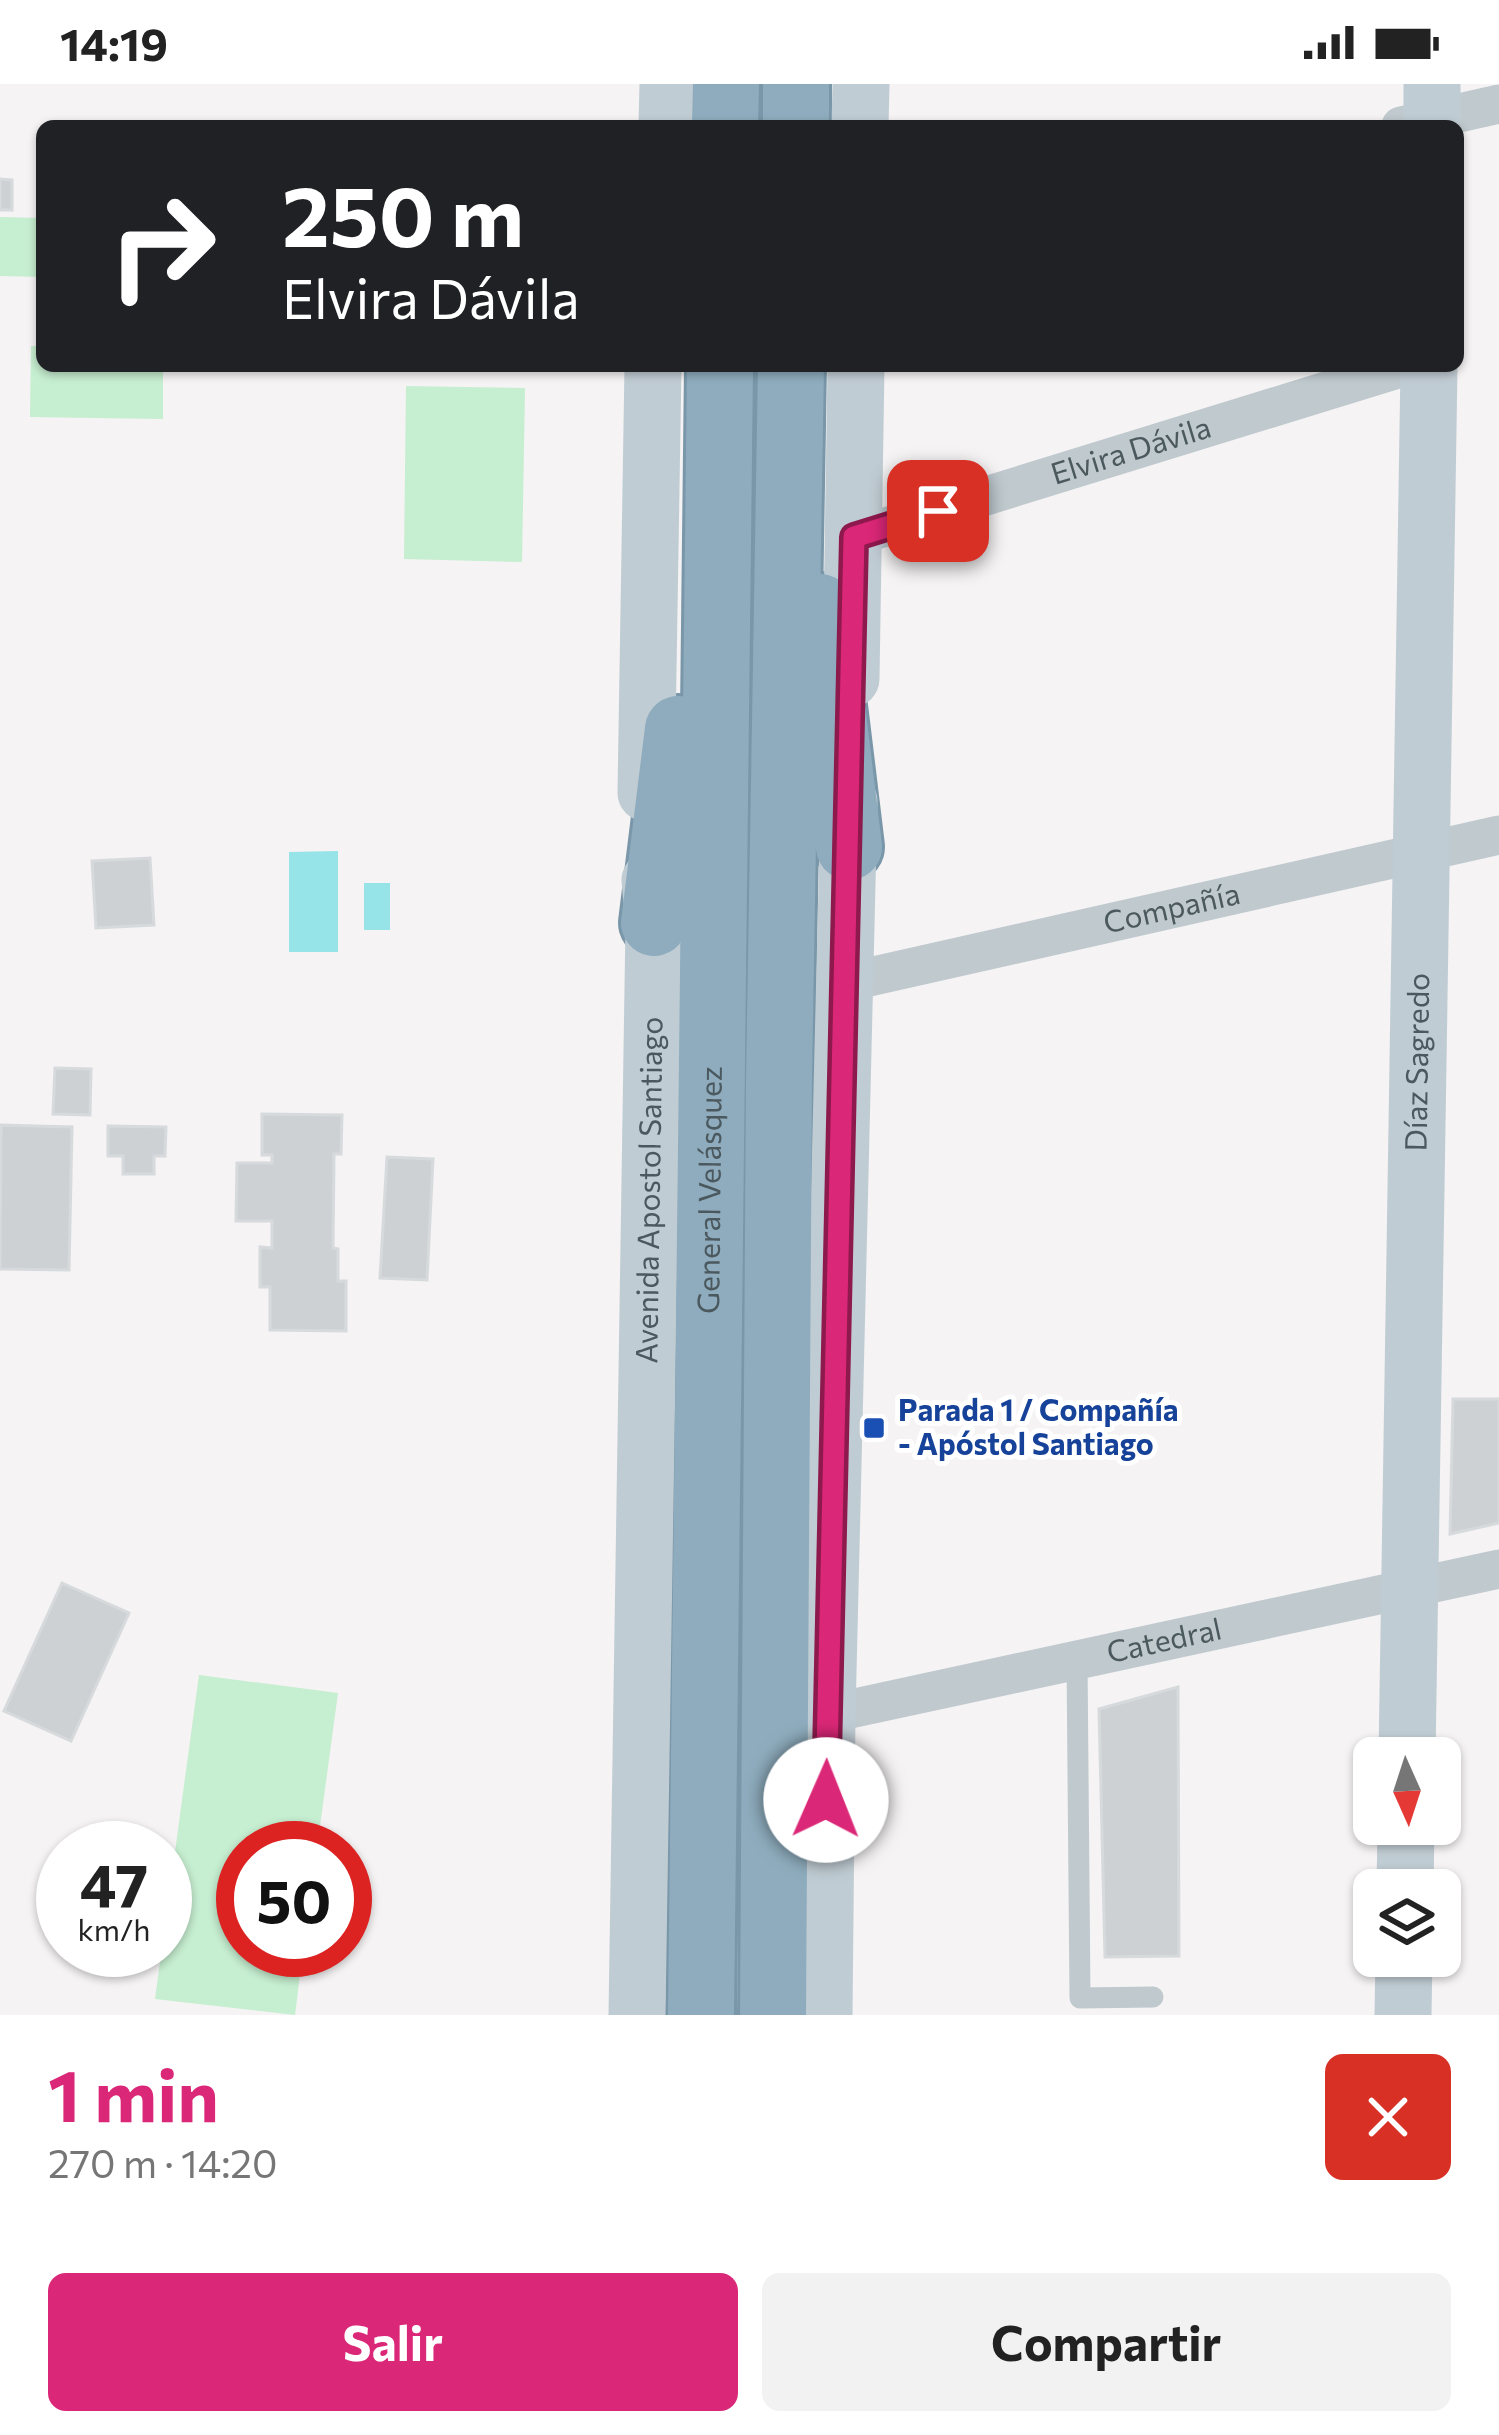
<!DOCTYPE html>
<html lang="es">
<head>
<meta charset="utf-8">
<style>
	:root { --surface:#fff; --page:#f2f2f2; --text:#222; --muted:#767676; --accent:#db2777 }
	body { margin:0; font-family:Commissioner,sans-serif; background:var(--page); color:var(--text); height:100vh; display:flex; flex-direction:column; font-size:45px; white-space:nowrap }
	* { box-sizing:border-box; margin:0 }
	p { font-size:39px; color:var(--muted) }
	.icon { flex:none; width:66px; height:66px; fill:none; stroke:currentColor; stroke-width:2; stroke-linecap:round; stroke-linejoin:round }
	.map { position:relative; height:1931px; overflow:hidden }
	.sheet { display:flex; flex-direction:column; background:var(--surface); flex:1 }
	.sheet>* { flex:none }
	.guide { position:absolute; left:36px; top:36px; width:1428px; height:252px; border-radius:18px; box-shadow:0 3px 9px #0004; background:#202124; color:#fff; overflow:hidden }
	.needle { width:78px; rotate:177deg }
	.controls { position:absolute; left:1353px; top:1653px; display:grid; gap:24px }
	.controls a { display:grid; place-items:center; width:108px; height:108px; border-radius:18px; background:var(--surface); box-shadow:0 3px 9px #0004; font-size:60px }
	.speed { position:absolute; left:36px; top:1737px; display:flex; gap:24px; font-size:60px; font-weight:700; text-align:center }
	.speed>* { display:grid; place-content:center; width:156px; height:156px; border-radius:50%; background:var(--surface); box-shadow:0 3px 9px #0004; line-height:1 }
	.speed small { font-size:30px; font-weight:400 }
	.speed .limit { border:18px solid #d22; background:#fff; color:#111 }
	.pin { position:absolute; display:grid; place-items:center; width:102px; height:102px; color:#fff; margin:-51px; border-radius:24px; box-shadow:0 6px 18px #0006 }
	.me { position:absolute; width:132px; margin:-66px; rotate:1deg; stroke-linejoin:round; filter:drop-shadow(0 0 9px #0008) }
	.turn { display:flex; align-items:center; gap:42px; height:252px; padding:0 48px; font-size:54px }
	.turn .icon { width:156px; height:156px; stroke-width:2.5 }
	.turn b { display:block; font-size:84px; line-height:102px }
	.round { display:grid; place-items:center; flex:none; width:126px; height:126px; border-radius:18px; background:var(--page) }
	.summary { display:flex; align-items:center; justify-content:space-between; height:204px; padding:0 48px }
	h1 { font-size:72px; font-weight:700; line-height:90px; color:var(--accent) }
	.cta { display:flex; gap:24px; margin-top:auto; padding:24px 48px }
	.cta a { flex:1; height:138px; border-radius:18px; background:var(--accent); color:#fff; font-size:48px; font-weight:700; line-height:138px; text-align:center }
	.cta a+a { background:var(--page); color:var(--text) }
	.status { display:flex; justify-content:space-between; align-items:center; height:84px; padding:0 60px; background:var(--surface); direction:ltr }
	.status svg { height:33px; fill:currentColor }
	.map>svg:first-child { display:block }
</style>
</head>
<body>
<div class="status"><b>14:19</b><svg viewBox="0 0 49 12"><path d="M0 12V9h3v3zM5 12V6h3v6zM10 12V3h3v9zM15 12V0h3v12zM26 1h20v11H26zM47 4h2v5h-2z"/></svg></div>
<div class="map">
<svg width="1499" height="1931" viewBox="0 0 1499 1931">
	<rect width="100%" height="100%" fill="#f5f3f3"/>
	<g fill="#c6eed0">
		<polygon points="0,133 42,134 42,193 0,192"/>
		<polygon points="31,262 42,262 42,282 163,282 163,335 30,333"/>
		<polygon points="406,302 525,304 522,478 404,475"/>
		<polygon points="199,1591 338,1609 317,1764 243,1764 243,1866 303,1866 295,1931 155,1915"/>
	</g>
	<g fill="#96e3e8">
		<polygon points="338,767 338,868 289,868 289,768"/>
		<rect x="364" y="799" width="26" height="47"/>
	</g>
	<g fill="#cdd1d4" stroke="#d7dadd" stroke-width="3">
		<polygon points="0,95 12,96 12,126 0,126"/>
		<rect x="380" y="282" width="147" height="4"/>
		<polygon points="150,774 154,841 96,844 92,777"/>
		<polygon points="55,984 91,985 90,1031 53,1030"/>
		<polygon points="262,1030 342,1031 341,1070 334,1070 333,1164 338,1165 338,1197 346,1197 346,1247 270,1246 270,1203 260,1203 260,1163 272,1164 272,1137 236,1137 237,1079 272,1079 272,1071 262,1071"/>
		<polygon points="1,1041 72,1043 69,1186 0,1185"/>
		<polygon points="108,1042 166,1043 165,1072 154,1072 154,1090 123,1090 123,1072 108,1072"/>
		<polygon points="387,1073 433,1075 427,1196 380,1194"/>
		<polygon points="1453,1315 1499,1315 1499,1439 1450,1450"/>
		<polygon points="62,1499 129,1529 71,1657 4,1627"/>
		<polygon points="1178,1603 1179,1872 1105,1873 1099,1625"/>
	</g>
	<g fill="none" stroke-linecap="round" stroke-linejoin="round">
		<g stroke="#7997a9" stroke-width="72">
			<g id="highway">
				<polyline points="725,42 726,0"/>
				<polyline points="796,42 796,0"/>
				<polyline points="820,523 849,763"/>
				<polyline points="654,839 678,645"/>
				<path id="s6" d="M 701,1931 L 720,282"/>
				<polyline points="773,1931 779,995 791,282"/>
			</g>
		</g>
		<polyline stroke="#bfc9ce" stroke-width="21" points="1077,1576 1080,1914 1153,1913"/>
		<g stroke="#bfc9ce" stroke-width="39">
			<polyline points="1401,42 1499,20"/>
			<path id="s1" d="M 853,453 L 1407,282"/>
			<path id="s2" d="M 847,898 L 1499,751"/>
			<path id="s3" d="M 827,1630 L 1499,1485"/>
		</g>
		<g stroke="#c0ccd3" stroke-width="57">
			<polyline points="667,42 668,0"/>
			<polyline points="860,42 861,0"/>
			<polyline points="1432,42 1432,0"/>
			<polyline points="851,595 856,282"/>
			<polyline points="646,709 653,282"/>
			<path id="s4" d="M 1407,1674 L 1429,282"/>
			<polyline points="1405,1806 1406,1740"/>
			<path id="s5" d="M 637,1931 L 654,839 L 650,796"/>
			<polyline points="824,1931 827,1630 849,717"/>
			<polyline points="1403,1931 1404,1872"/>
		</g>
		<use href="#highway" stroke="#8eacbd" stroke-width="66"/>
	</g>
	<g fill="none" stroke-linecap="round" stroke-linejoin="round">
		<g stroke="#8e194d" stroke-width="30">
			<polyline id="route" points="826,1716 854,453 938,427"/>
		</g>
		<use href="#route" stroke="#db2777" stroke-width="21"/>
	</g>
	<rect fill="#1a4fb4" stroke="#fff" stroke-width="4.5" x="862" y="1332" width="24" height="24" rx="6"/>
	<g text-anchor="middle" stroke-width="10" stroke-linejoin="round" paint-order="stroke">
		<g font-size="30" fill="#4b595f" stroke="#fff">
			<text dy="10" stroke="none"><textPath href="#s1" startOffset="291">Elvira Dávila</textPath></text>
			<text dy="10" stroke="none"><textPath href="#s2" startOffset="333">Compañía</textPath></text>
			<text dy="10" stroke="none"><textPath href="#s4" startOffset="696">Díaz Sagredo</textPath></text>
			<text dy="10" stroke="none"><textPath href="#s5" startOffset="825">Avenida Apostol Santiago</textPath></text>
			<text dy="10" stroke="none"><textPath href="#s6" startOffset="825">General Velásquez</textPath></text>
			<text dy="10" stroke="none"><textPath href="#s3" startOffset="345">Catedral</textPath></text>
		</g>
		<g font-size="30" font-weight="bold" fill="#164399" stroke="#fff" text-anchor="start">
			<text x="898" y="1337">Parada 1 / Compañía<tspan x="898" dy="34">- Apóstol Santiago</tspan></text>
		</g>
	</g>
</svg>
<div class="controls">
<a><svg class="needle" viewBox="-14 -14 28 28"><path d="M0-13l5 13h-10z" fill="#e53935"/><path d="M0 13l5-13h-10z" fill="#767676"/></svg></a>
<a><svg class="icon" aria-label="layers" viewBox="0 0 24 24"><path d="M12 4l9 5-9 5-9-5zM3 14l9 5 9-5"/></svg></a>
</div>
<div class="speed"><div>47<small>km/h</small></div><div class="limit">50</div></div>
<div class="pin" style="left:938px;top:427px;background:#d93025"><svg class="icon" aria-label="arrive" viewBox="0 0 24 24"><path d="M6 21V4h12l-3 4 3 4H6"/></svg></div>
<svg class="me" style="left:826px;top:1716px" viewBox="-20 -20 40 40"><circle r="19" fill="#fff"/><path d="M0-13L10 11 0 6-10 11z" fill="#db2777"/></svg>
<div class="guide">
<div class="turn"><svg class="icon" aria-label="right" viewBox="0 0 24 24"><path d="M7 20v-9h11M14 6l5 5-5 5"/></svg><div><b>250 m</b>Elvira Dávila</div></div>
</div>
</div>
<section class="sheet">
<div class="summary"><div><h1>1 min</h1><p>270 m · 14:20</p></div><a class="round" style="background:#d93025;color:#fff"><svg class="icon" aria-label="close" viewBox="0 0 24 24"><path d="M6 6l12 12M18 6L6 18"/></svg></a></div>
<div class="cta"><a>Salir</a><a>Compartir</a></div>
</section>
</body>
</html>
